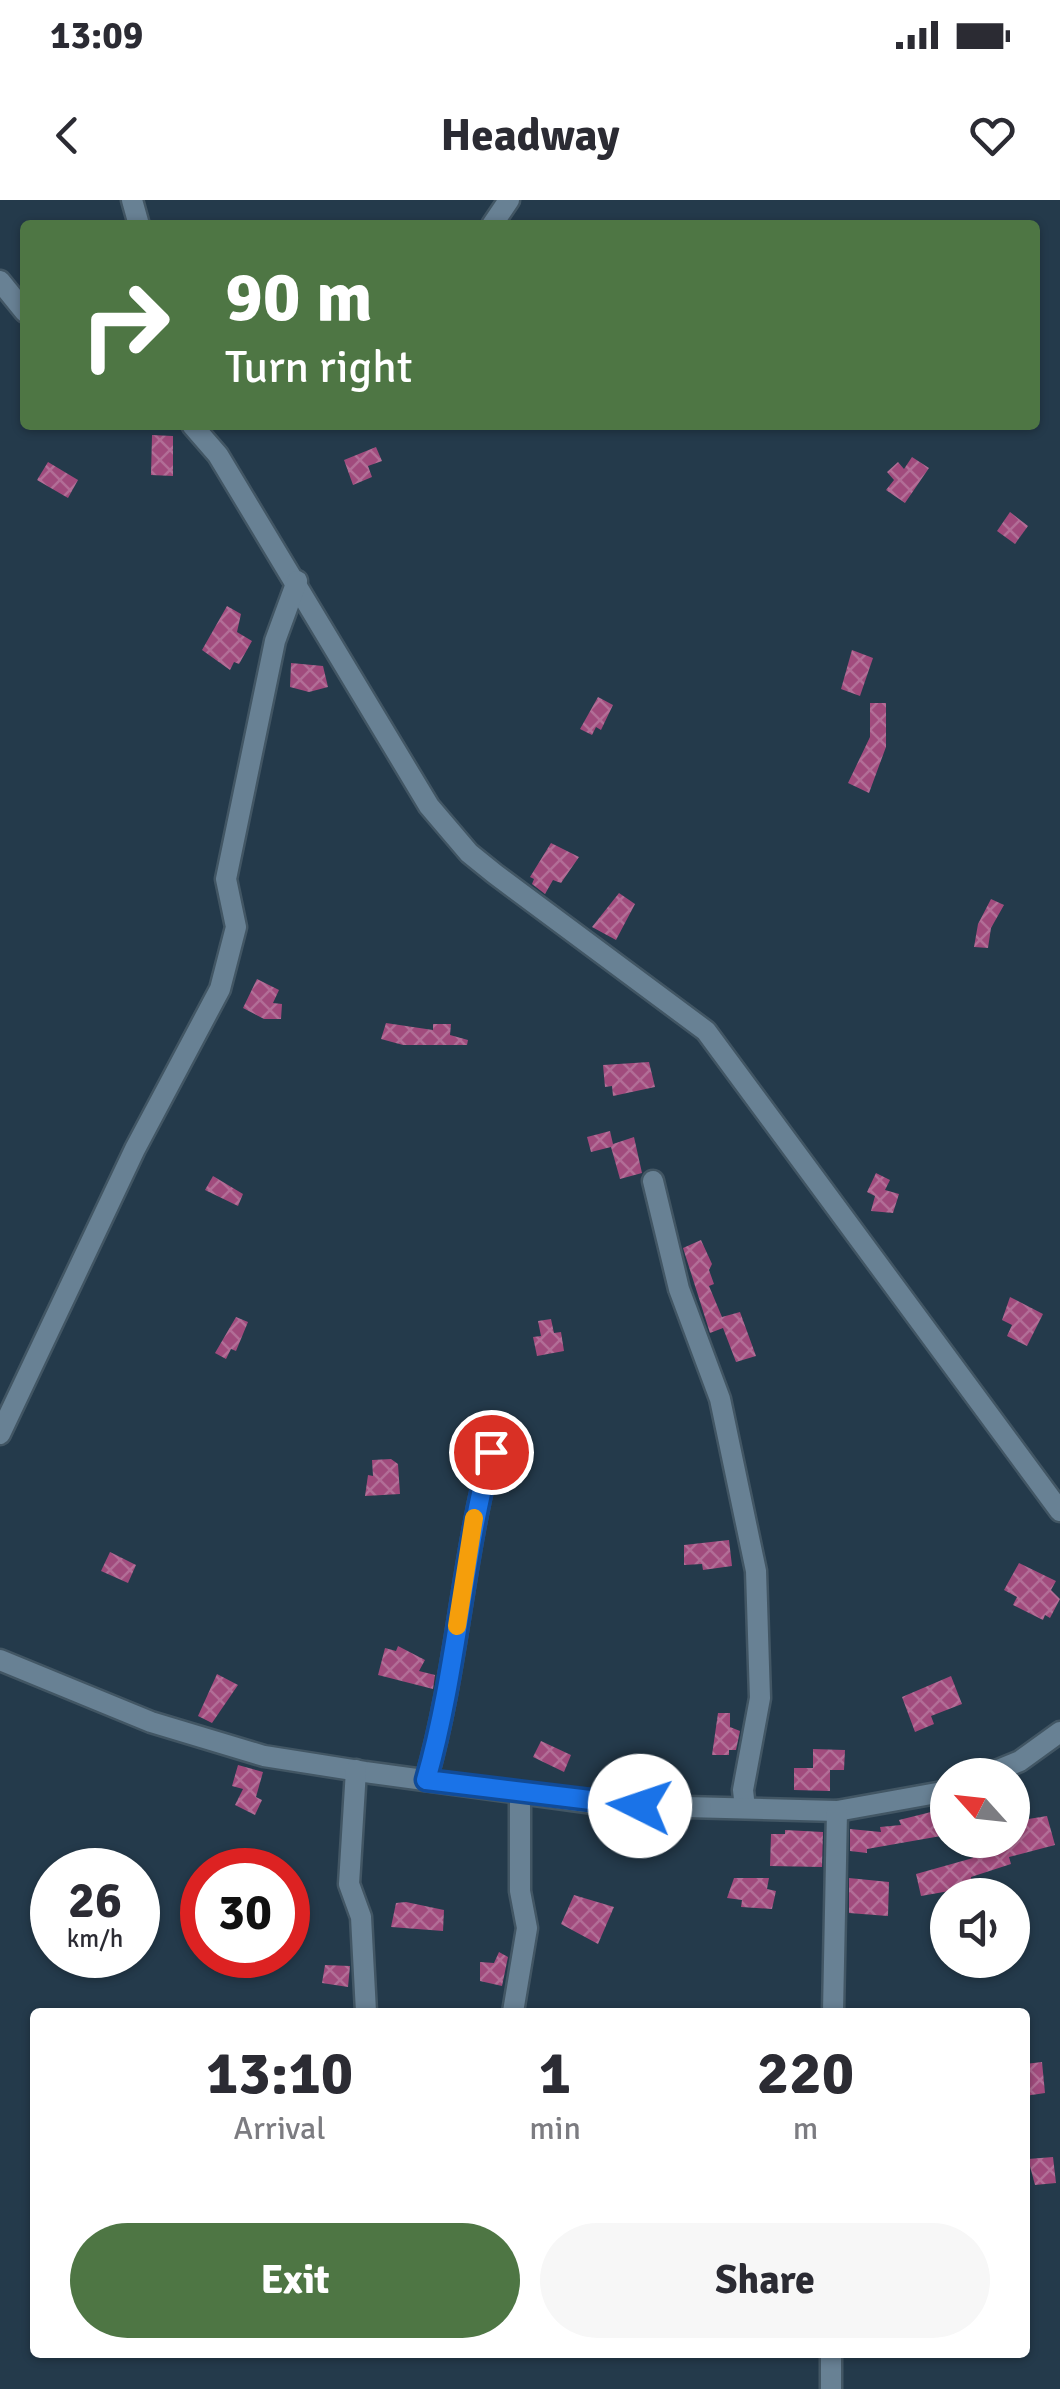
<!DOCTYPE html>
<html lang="en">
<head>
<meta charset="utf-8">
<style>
	:root { --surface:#fff; --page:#f7f7f7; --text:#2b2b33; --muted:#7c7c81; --accent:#4e7644 }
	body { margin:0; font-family:Signika,sans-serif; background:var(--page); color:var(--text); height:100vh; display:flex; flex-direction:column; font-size:38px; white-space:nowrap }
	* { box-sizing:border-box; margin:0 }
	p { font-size:32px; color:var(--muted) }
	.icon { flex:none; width:55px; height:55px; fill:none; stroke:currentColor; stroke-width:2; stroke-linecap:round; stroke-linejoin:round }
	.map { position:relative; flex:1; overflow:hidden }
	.side { position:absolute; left:30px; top:1808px; width:1000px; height:350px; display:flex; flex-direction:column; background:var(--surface); border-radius:10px; box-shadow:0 2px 8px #0004 }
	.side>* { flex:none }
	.hud { position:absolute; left:20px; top:20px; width:1020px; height:210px; border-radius:10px; box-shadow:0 2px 8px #0004; background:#4e7644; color:#fff; overflow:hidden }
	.needle { width:65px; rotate:297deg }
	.buttons { position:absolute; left:930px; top:1558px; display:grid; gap:20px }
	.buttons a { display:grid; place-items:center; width:100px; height:100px; border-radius:50%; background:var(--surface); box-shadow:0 2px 8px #0004; font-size:50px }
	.speed { position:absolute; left:30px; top:1648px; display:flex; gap:20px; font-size:50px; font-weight:700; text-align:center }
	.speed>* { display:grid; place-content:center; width:130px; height:130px; border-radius:50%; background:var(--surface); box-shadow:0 2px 8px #0004; line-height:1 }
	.speed small { font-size:25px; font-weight:400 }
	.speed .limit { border:15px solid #d22; background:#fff; color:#111 }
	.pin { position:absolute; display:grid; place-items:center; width:85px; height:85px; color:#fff; margin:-42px; border:5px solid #fff; border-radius:50%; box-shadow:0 2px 10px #0007 }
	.me { position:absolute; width:110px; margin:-55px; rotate:274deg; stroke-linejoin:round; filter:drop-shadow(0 0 8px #0008) }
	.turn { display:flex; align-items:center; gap:35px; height:210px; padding:0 40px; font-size:45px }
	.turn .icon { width:130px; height:130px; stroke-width:2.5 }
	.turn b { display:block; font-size:70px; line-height:85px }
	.eta { display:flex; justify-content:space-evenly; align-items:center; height:170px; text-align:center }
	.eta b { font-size:60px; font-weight:700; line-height:70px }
	.button { display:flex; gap:20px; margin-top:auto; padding:20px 40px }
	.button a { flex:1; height:115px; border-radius:60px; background:var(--accent); color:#fff; font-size:40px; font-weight:700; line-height:115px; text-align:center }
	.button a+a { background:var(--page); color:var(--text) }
	.status { display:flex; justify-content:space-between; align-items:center; height:70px; padding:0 50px; background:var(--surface); direction:ltr }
	.status svg { height:28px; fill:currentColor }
	header { display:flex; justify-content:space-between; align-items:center; height:130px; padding:0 40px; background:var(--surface); font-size:45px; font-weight:700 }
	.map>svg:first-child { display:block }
</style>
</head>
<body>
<div class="status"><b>13:09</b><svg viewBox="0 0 49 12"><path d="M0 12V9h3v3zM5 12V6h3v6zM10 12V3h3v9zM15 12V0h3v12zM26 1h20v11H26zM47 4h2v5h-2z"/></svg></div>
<header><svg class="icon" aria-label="back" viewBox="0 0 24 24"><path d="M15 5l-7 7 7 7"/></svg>Headway<svg class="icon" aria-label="heart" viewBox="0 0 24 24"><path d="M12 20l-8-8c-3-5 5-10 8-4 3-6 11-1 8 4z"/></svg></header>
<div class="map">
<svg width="1060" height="2189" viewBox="0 0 1060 2189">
	<defs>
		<pattern id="building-cross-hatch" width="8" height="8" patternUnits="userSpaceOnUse" patternTransform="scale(2.5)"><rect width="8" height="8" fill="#a14b7d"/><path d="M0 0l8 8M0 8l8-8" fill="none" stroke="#b26e97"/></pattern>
	</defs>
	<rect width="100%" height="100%" fill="#243a4b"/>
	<g fill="url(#building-cross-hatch)">
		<polygon points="152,235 173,236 173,276 151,275"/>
		<polygon points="376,247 382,261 368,266 372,277 353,285 344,260"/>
		<polygon points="912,257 929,268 905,303 886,290 894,280 887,272 898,262 904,269"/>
		<polygon points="48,262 78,280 68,298 37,280"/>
		<polygon points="1010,312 1028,326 1015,344 997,331"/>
		<polygon points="227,406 241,414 237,432 252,441 239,464 234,462 230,470 202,450"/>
		<polygon points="852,450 873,458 860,496 841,489"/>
		<polygon points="291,463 323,466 328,487 309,492 290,487"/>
		<polygon points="598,497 613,505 601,530 596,527 592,535 580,529"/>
		<polygon points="870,503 886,503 886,547 869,593 848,583 870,537"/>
		<polygon points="551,643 579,657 561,683 553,680 545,694 532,684 534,679 530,677"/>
		<polygon points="619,693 635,704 616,740 592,727"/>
		<polygon points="991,699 1004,705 991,728 988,748 974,747 978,724"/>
		<polygon points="257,779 279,790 273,803 282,804 281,819 264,819 243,808"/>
		<polygon points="386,823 433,830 433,824 451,824 450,835 468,840 467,845 403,845 381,839"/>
		<polygon points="649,862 655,887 613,896 612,886 605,887 603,865"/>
		<polygon points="610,931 613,944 634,937 642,973 620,979 611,947 591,952 587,937"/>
		<polygon points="876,973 890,980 885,990 899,994 893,1013 871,1011 875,996 867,992"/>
		<polygon points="213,976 243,994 238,1006 205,990"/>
		<polygon points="701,1040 712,1064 709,1070 714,1084 709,1086 722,1117 740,1112 756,1156 736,1162 723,1128 710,1133 683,1048"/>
		<polygon points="1010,1097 1043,1114 1027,1146 1007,1136 1012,1125 1002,1120"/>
		<polygon points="236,1117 248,1122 236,1151 231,1149 226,1159 215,1153"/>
		<polygon points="551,1119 554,1133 561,1132 564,1151 537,1156 533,1137 541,1136 538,1121"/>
		<polygon points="391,1259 398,1264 400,1294 365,1296 368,1275 373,1276 372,1260"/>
		<polygon points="729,1340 732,1366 703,1370 702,1364 684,1365 684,1345"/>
		<polygon points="110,1352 136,1365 128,1383 101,1371"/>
		<polygon points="1019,1363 1056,1381 1051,1390 1060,1399 1050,1418 1045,1415 1043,1420 1013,1405 1017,1397 1004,1390"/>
		<polygon points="398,1446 425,1460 419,1471 435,1475 433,1489 378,1475 385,1448 396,1451"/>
		<polygon points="217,1474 238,1485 212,1523 198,1516"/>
		<polygon points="951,1476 962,1504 931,1516 934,1524 915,1532 902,1497"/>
		<polygon points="718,1513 730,1513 730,1527 740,1531 736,1550 729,1550 729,1555 712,1555"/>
		<polygon points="541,1541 571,1555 564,1572 533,1557"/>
		<polygon points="813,1549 845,1550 844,1570 830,1570 830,1591 794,1590 794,1568 813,1568"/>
		<polygon points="238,1565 263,1572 256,1597 262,1600 255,1615 235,1605 243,1589 232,1586"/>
		<polygon points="935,1611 941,1636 867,1649 867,1653 850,1651 850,1629 881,1632 880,1627 901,1625 899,1620"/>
		<polygon points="1047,1616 1055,1645 1009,1657 1011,1664 971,1677 972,1687 921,1696 916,1674 973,1658 971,1650 1015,1640 1019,1638 1016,1621"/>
		<polygon points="785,1630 823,1632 822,1667 770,1666 771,1634 785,1634"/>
		<polygon points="734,1678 769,1678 767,1689 776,1691 772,1709 741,1707 742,1700 727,1698"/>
		<polygon points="849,1678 889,1682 888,1716 849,1713"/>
		<polygon points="574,1695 614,1707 598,1744 561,1724"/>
		<polygon points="406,1702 444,1710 443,1731 391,1727 396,1703"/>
		<polygon points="499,1752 508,1757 502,1786 480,1781 480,1762 494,1763"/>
		<polygon points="325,1765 350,1766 348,1787 322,1783"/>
		<polygon points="1042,1862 1045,1893 1025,1896 1025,1864"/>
		<polygon points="1053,1957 1056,1983 1035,1985 1028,1959"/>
	</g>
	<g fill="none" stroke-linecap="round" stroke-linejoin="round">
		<g stroke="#425664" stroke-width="25">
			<g id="minor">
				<polyline points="132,0 139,25"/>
				<polyline points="492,25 509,0"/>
				<polyline points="0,81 25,112"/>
				<polyline points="192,225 218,255 429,606 469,653 495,674 706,831 1060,1311"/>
				<polyline points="653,981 679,1089 720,1199 756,1371 760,1498 743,1590 745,1608"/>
				<polyline points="0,1234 135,949 220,789 236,727 226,679 275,441 297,381"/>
				<polyline points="0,1460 151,1522 264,1556 365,1572 608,1605 837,1611 948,1591"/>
				<polyline points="356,1570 349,1684 361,1717 366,1812"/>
				<polyline points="986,1575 1020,1561 1060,1532"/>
				<path d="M 426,1580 C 457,1472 462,1360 491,1252"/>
				<polyline points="513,1812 527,1728 520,1691 520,1592"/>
				<polyline points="833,1812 837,1611"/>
				<polyline points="831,2189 831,2152"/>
			</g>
		</g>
		<use href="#minor" stroke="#688194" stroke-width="20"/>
	</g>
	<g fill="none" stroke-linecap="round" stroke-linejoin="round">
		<g stroke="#114b97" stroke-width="25">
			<path id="route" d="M 491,1252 C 462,1360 457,1472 426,1580 L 640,1606"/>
		</g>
		<use href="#route" stroke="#1a73e8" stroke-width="18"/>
		<polyline stroke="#f59e0b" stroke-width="18" points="457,1426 474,1318"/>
	</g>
</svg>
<div class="buttons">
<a><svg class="needle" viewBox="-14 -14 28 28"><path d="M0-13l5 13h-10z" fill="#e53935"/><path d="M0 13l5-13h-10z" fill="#7c7c81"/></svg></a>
<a><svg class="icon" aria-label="sound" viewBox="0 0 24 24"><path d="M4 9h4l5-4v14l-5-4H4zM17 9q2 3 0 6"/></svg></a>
</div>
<div class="speed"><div>26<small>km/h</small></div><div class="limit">30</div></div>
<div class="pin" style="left:491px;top:1252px;background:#d93025"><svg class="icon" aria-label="arrive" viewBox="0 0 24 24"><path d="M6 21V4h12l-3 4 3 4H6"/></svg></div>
<svg class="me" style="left:640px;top:1606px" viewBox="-20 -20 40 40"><circle r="19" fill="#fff"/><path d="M0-13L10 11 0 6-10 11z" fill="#1a73e8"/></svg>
<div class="hud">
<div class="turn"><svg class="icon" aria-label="right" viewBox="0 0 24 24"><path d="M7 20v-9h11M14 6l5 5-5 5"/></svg><div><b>90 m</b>Turn right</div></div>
</div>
<section class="side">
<div class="eta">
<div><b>13:10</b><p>Arrival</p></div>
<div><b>1</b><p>min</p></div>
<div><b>220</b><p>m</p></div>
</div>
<div class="button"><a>Exit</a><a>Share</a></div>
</section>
</div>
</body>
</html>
